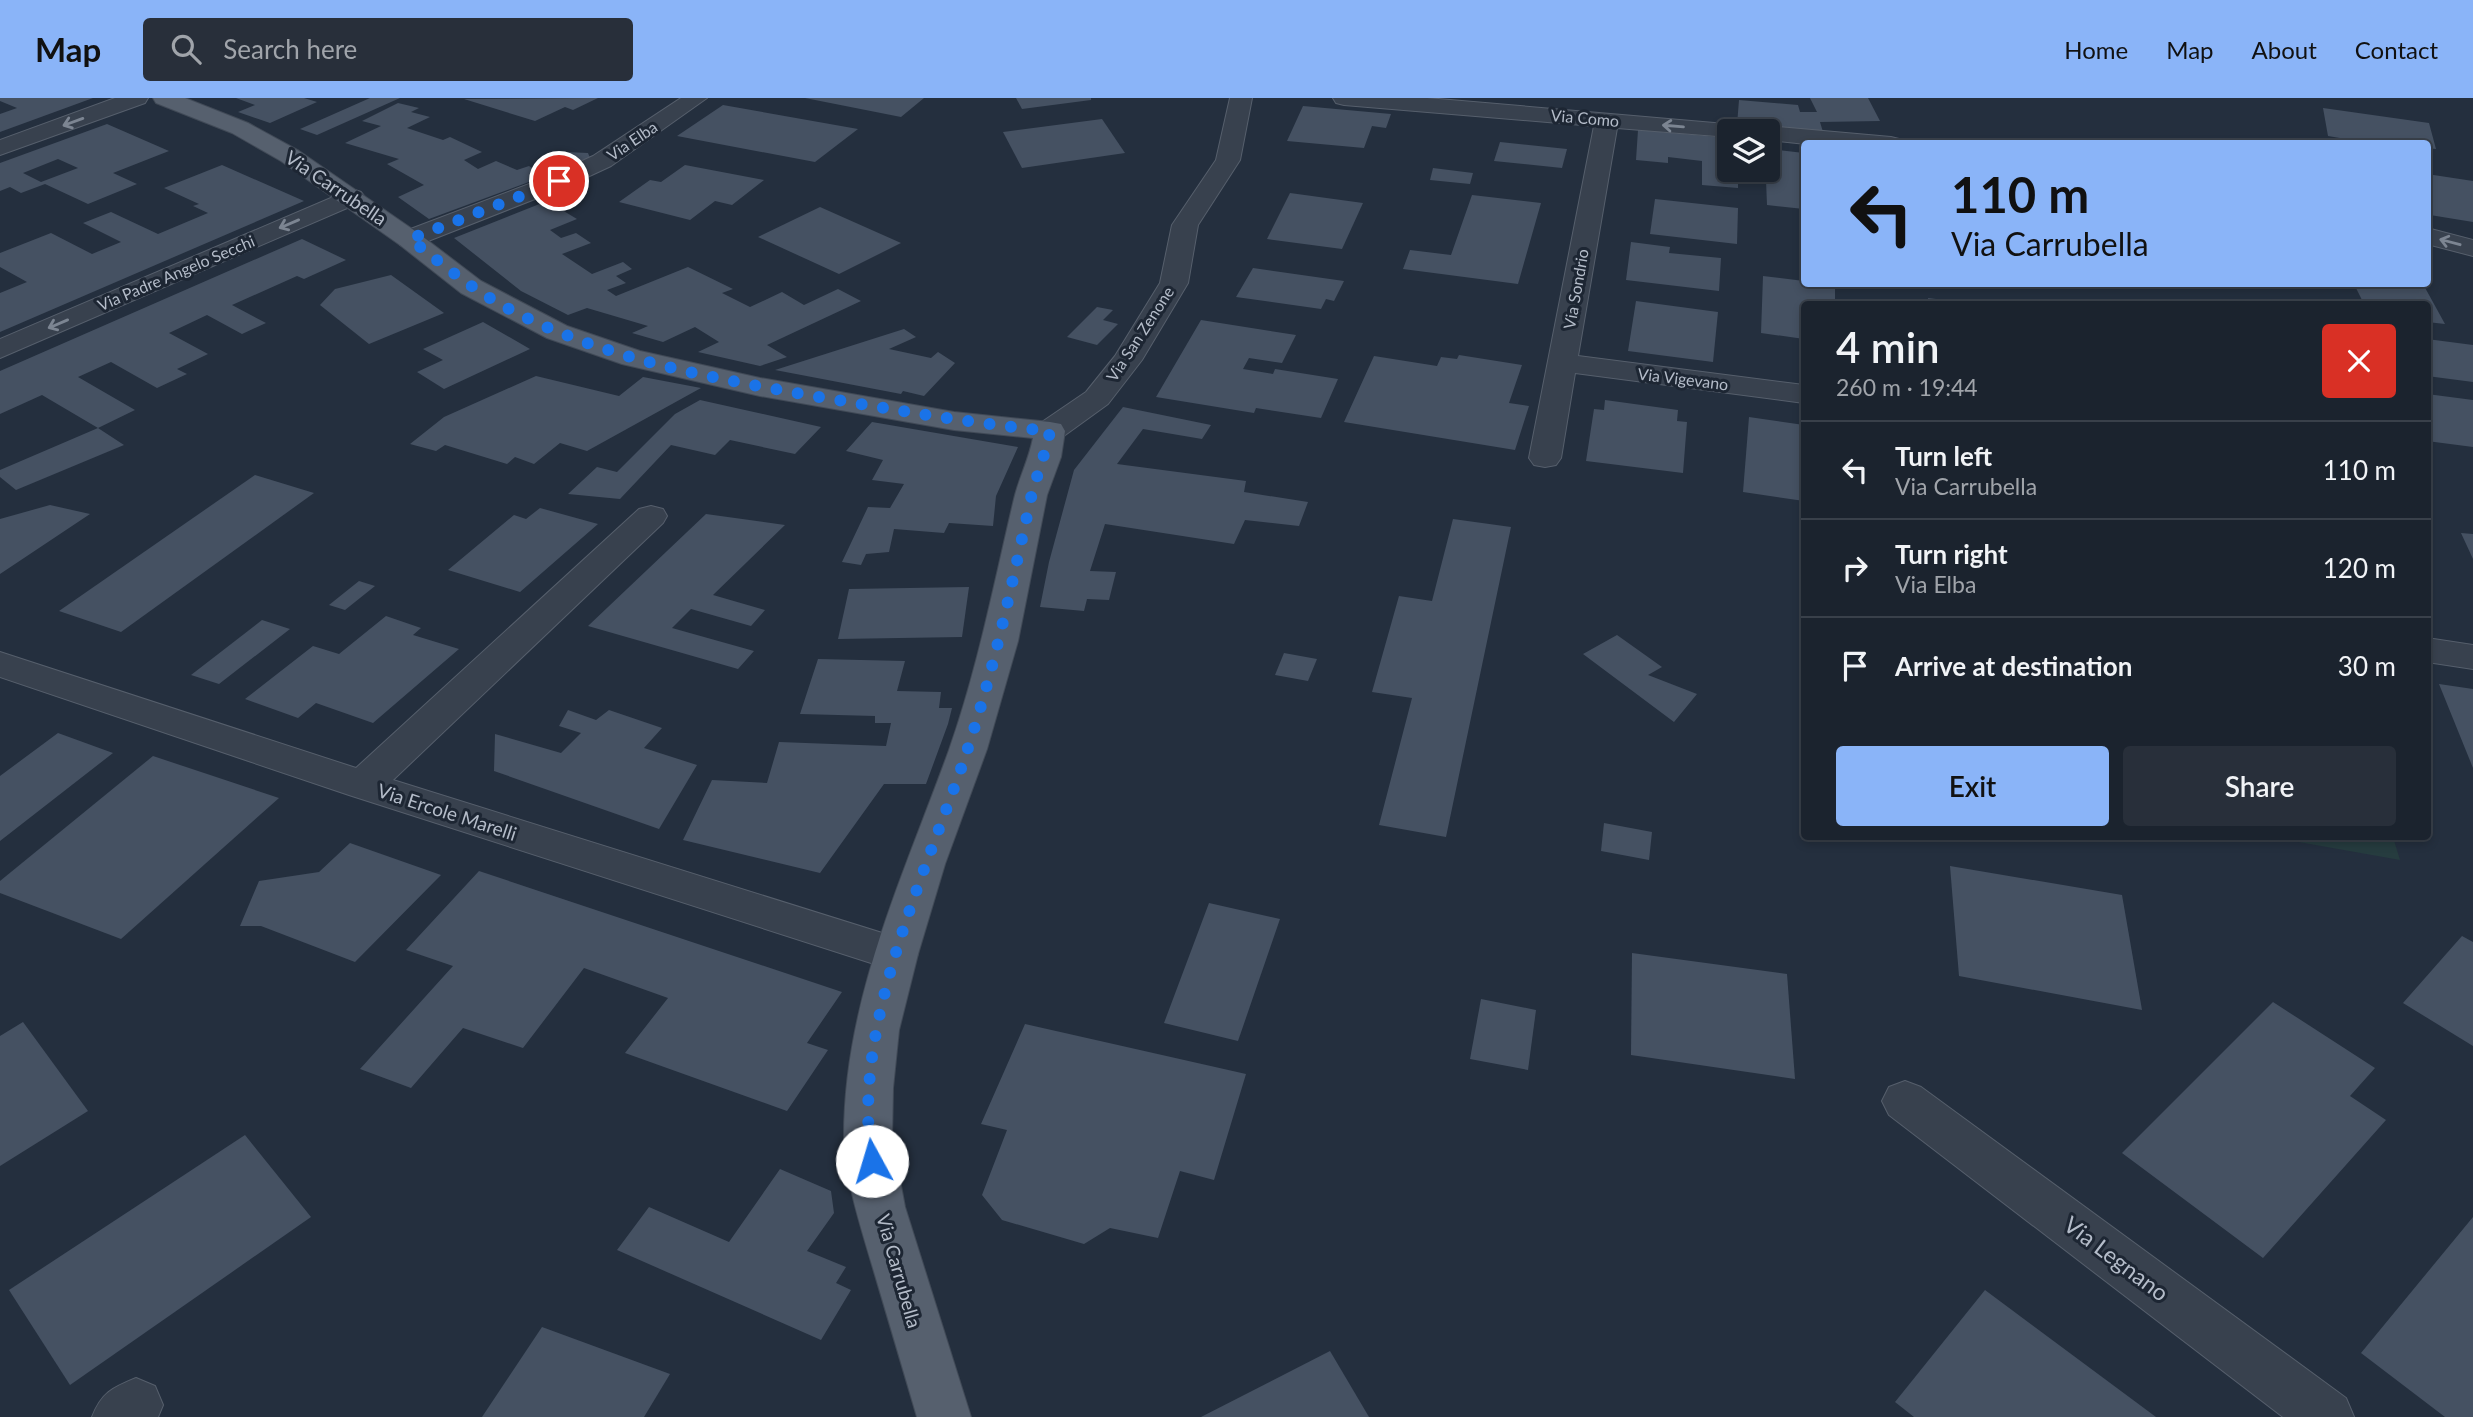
<!DOCTYPE html>
<html lang="en">
<head>
<meta charset="utf-8">
<style>
	:root { --surface:#1b232e; --page:#282f3a; --text:#f1f3f6; --muted:#a0a4aa; --line:#39404a; --accent:#8ab4f8 }
	body { margin:0; font-family:Lato,sans-serif; background:var(--page); color:var(--text); height:100vh; display:flex; flex-direction:column; font-size:26px; white-space:nowrap }
	* { box-sizing:border-box; margin:0 }
	p { font-size:23px; color:var(--muted) }
	.icon { flex:none; width:38px; height:38px; fill:none; stroke:currentColor; stroke-width:2; stroke-linecap:round; stroke-linejoin:round }
	.map { position:relative; flex:1; overflow:hidden }
	.sheet { position:absolute; left:1801px; top:203px; width:630px; height:539px; display:flex; flex-direction:column; background:var(--surface); border-radius:7px; box-shadow:0 4px 10px #0003,0 0 0 2px var(--line) }
	.sheet>* { flex:none }
	.banner { position:absolute; left:1801px; top:42px; width:630px; height:147px; border-radius:7px; box-shadow:0 4px 10px #0003,0 0 0 2px var(--line); background:#8ab4f8; color:#111; overflow:hidden }
	.buttons { position:absolute; left:1717px; top:21px; display:grid; gap:14px }
	.buttons a { display:grid; place-items:center; width:63px; height:63px; border-radius:7px; background:var(--surface); box-shadow:0 4px 10px #0003,0 0 0 2px var(--line); font-size:35px }
	.pin { position:absolute; display:grid; place-items:center; width:60px; height:60px; color:#fff; margin:-30px; border:4px solid #fff; border-radius:50%; box-shadow:0 2px 7px #0007 }
	.me { position:absolute; width:77px; margin:-38px; rotate:354deg; stroke-linejoin:round; filter:drop-shadow(0 0 5px #0008) }
	.turn { display:flex; align-items:center; gap:24px; height:147px; padding:0 35px; font-size:32px }
	.turn .icon { width:91px; height:91px; stroke-width:2.5 }
	.turn b { display:block; font-size:49px; line-height:60px }
	.round { display:grid; place-items:center; flex:none; width:74px; height:74px; border-radius:7px; background:var(--page) }
	.headline { display:flex; align-items:center; justify-content:space-between; height:119px; padding:0 35px }
	h1 { font-size:42px; font-weight:600; line-height:52px }
	.button { display:flex; gap:14px; margin-top:auto; padding:14px 35px }
	.button a { flex:1; height:80px; border-radius:7px; background:var(--accent); color:#111; font-size:28px; font-weight:600; line-height:80px; text-align:center }
	.button a+a { background:var(--page); color:var(--text) }
	ul { padding:0; list-style:none }
	li { display:flex; align-items:center; gap:21px; height:98px; padding:0 35px; border-top:2px solid var(--line) }
	li div { flex:1 }
	li b { display:block; font-size:26px }
	li em { font-style:normal }
	header { display:flex; align-items:center; gap:42px; box-sizing:border-box; height:98px; padding:0 35px; background:var(--accent); color:#111 }
	header strong { font-size:33px }
	nav { display:flex; gap:38px; margin-inline-start:auto; font-size:24px }
	.search { width:490px; height:63px; background:var(--page); display:flex; align-items:center; gap:18px; box-sizing:border-box; padding:0 24px; border-radius:7px; color:var(--muted); font-size:26px }
	.map>svg:first-child { display:block }
</style>
</head>
<body>
<header>
<strong>Map</strong>
<div class="search"><svg class="icon" aria-label="search" viewBox="0 0 24 24"><circle cx="10" cy="10" r="6"/><path d="M15 15l6 6"/></svg>Search here</div>
<nav><a>Home</a><a>Map</a><a>About</a><a>Contact</a></nav>
</header>
<div class="map">
<svg width="2473" height="1319" viewBox="0 0 2473 1319">
	<rect width="100%" height="100%" fill="#242f3e"/>
	<polygon fill="#263c3f" points="2271,739 2393,739 2400,762"/>
	<g fill="#455162" fill-rule="evenodd">
		<polygon points="0,0 93,0 0,34 0,16 17,10 0,3"/>
		<polygon points="236,0 304,0 317,4 270,25 238,14 255,7"/>
		<polygon points="370,0 400,0 317,37 300,31"/>
		<polygon points="598,0 573,12 565,9 535,23 464,1"/>
		<polygon points="805,0 924,0 901,19"/>
		<polygon points="1016,0 1091,0 1091,2 1022,11"/>
		<polygon points="1810,0 1868,0 1880,23 1820,24 1823,34 1737,27 1739,2 1798,7 1800,14 1817,14"/>
		<polygon points="398,5 419,10 411,14 430,19 407,30 443,42 450,39 482,54 464,62 478,71 496,63 517,72 529,68 545,78 429,121 398,99 424,87 387,66 399,61 345,45 381,28 362,23"/>
		<polygon points="723,7 858,31 815,64 677,38"/>
		<polygon points="1303,8 1391,16 1386,30 1372,28 1364,50 1287,43"/>
		<polygon points="2323,10 2429,25 2436,51 2427,50 2427,46 2382,43 2382,46 2375,46 2328,38"/>
		<polygon points="1102,21 1125,55 1022,70 1003,34"/>
		<path d="M 107,26 L 169,53 L 113,75 L 137,86 L 88,106 L 45,86 L 21,95 L 10,89 L 0,93 L 0,65 ZM 58,61 L 78,70 L 41,84 L 23,75 Z"/>
		<polygon points="1638,32 1729,40 1729,72 1768,72 1768,51 1804,55 1804,111 1767,107 1766,82 1738,79 1738,90 1702,87 1702,63 1668,59 1668,65 1636,62"/>
		<polygon points="1500,44 1567,51 1562,70 1494,63"/>
		<polygon points="566,54 588,55 590,60 568,68 549,64"/>
		<polygon points="222,67 304,103 0,234 0,195 27,184 0,169 0,155 51,135 92,156 121,144 83,125 111,114 158,136 208,115 193,108 199,106 164,90"/>
		<polygon points="685,67 764,82 732,107 715,103 690,122 619,104 650,82 661,84"/>
		<polygon points="1433,70 1473,75 1470,86 1430,82"/>
		<polygon points="2427,76 2473,83 2473,124 2430,117"/>
		<polygon points="1290,95 1363,105 1342,151 1267,141"/>
		<polygon points="1472,97 1541,105 1518,186 1403,171 1410,152 1451,157"/>
		<polygon points="1655,101 1738,110 1737,146 1650,136"/>
		<polygon points="547,103 577,121 550,132 561,140 576,135 591,145 562,156 592,176 623,164 632,171 616,178 626,185 607,192 616,198 688,169 733,191 722,195 750,209 782,194 804,207 838,191 861,203 767,247 787,259 760,268 698,254 719,244 695,229 663,244 632,235 648,228 587,210 568,217 521,193 454,140"/>
		<polygon points="820,109 901,145 839,176 758,139"/>
		<polygon points="302,141 346,162 304,181 297,178 232,207 266,225 242,236 207,217 169,235 208,256 177,271 187,276 157,290 111,264 78,279 135,312 98,330 42,297 0,316 0,273"/>
		<polygon points="1631,144 1670,149 1669,155 1721,160 1719,193 1626,182"/>
		<polygon points="1253,170 1344,183 1334,203 1326,201 1321,211 1236,199"/>
		<polygon points="391,177 444,215 369,246 320,207 335,191"/>
		<polygon points="1763,178 1804,183 1804,186 1835,186 1835,206 1804,206 1804,241 1761,235"/>
		<polygon points="2354,186 2423,186 2445,226 2427,224 2427,206 2364,206"/>
		<polygon points="1928,200 1968,205 1968,206 1929,206"/>
		<polygon points="1636,203 1718,214 1713,264 1628,253"/>
		<polygon points="1097,209 1113,212 1103,222 1118,226 1097,247 1067,239"/>
		<polygon points="1201,222 1296,237 1282,265 1249,260 1243,271 1273,276 1275,271 1338,281 1321,320 1256,310 1254,315 1156,299"/>
		<polygon points="483,224 530,251 444,291 417,274 443,262 423,251"/>
		<polygon points="904,231 916,239 889,251 931,260 938,254 955,265 924,298 903,293 901,296 775,272"/>
		<polygon points="2427,241 2473,247 2473,284 2427,278"/>
		<polygon points="1459,257 1522,267 1509,305 1529,308 1515,352 1344,324 1374,258 1437,268 1441,259 1457,261"/>
		<polygon points="536,278 619,298 643,279 701,290 587,353 560,345 534,366 515,359 507,366 445,347 436,353 410,346 444,319"/>
		<polygon points="2427,296 2473,302 2473,349 2427,343"/>
		<polygon points="700,302 821,329 795,356 730,342 715,357 671,347 620,401 568,396 597,369 617,374 675,316"/>
		<polygon points="1605,302 1678,312 1677,323 1687,324 1683,375 1586,363 1594,311 1604,312"/>
		<polygon points="1123,309 1211,327 1202,341 1143,331 1117,366 1246,383 1244,394 1308,404 1299,428 1245,422 1234,446 1105,426 1090,473 1116,474 1109,502 1087,501 1084,513 1040,509 1049,464 1074,372"/>
		<polygon points="1749,319 1804,327 1804,403 1743,394"/>
		<polygon points="872,324 1018,349 996,398 993,428 949,425 944,435 894,431 889,454 866,456 861,467 842,464 868,409 890,410 904,386 872,382 883,362 846,353"/>
		<polygon points="98,330 124,347 16,392 0,379 0,372"/>
		<polygon points="255,377 314,395 121,534 59,513"/>
		<polygon points="50,407 90,416 0,476 0,421"/>
		<polygon points="540,410 598,426 520,494 448,472 514,417 526,421"/>
		<polygon points="706,416 785,427 713,497 765,512 751,528 691,511 672,530 754,553 738,571 588,528"/>
		<polygon points="1453,421 1511,429 1446,739 1379,727 1412,600 1372,594 1399,498 1432,503"/>
		<polygon points="2461,435 2473,436 2473,461"/>
		<polygon points="359,483 375,488 345,512 329,507"/>
		<polygon points="969,489 962,539 838,541 849,491"/>
		<polygon points="386,518 421,530 413,537 459,551 373,625 316,605 298,620 245,601 313,548 339,556"/>
		<polygon points="262,522 290,531 219,586 191,577"/>
		<polygon points="1617,537 1662,569 1648,577 1697,596 1674,624 1583,556"/>
		<polygon points="1284,555 1317,561 1308,583 1275,577"/>
		<polygon points="818,561 905,563 897,593 941,594 939,610 952,610 948,626 926,686 884,686 820,775 683,742 712,682 767,685 779,644 886,648 891,625 875,625 875,618 800,616"/>
		<polygon points="2439,586 2473,591 2473,670"/>
		<polygon points="568,612 596,622 609,612 662,630 644,650 697,667 659,731 494,673 495,636 561,655 581,635 559,628"/>
		<polygon points="58,635 113,655 0,743 0,678"/>
		<polygon points="153,658 279,700 121,841 0,795 0,783"/>
		<polygon points="1604,725 1652,734 1649,762 1601,753"/>
		<polygon points="350,745 441,777 355,864 261,828 240,828 259,783 319,774"/>
		<polygon points="1950,768 2122,797 2142,912 1959,878"/>
		<polygon points="479,773 842,894 807,945 828,952 787,1013 625,955 668,900 584,870 523,950 463,930 411,990 360,971 453,868 406,852"/>
		<polygon points="1209,805 1280,821 1238,943 1164,925"/>
		<polygon points="2462,838 2473,844 2473,948 2403,905"/>
		<polygon points="1632,855 1787,876 1795,981 1631,957"/>
		<polygon points="1481,901 1536,912 1528,972 1470,961"/>
		<polygon points="2273,904 2375,970 2350,998 2386,1022 2263,1160 2122,1055"/>
		<polygon points="23,924 88,1013 0,1068 0,938"/>
		<polygon points="1025,926 1246,976 1214,1082 1180,1073 1158,1140 1110,1130 1084,1146 1002,1122 982,1097 1007,1032 981,1026"/>
		<polygon points="245,1037 311,1119 70,1287 9,1192"/>
		<polygon points="780,1071 831,1093 834,1115 807,1153 846,1169 836,1185 851,1192 821,1242 617,1152 649,1109 729,1144"/>
		<polygon points="2473,1119 2473,1319 2445,1319 2361,1255"/>
		<polygon points="1985,1192 2156,1319 1914,1319 1895,1304"/>
		<polygon points="542,1229 670,1276 644,1319 482,1319"/>
		<polygon points="1330,1253 1369,1319 1201,1319"/>
	</g>
	<g fill="none" stroke-linecap="round" stroke-linejoin="round">
		<g stroke="#565f6c" stroke-width="2">
			<g id="minor">
				<polygon points="115,0 148,0 145,5 0,57 0,42"/>
				<polygon points="681,0 707,0 611,68 568,88 418,147 409,149 400,147 396,141 400,135 550,78 593,58"/>
				<polygon points="1230,0 1252,0 1240,62 1198,127 1188,185 1142,262 1108,306 1061,340 1050,342 1039,340 1035,333 1039,326 1086,294 1115,258 1160,185 1172,127 1216,62"/>
				<polygon points="1333,0 1427,0 1749,28 1753,33 1729,33 1729,39 1617,30 1578,258 1804,287 1804,305 1575,275 1561,360 1556,367 1545,369 1534,367 1529,360 1594,28 1344,7 1336,5"/>
				<polygon points="1768,28 1891,39 1899,41 1903,46 1806,46 1768,42 1768,33 1757,33"/>
				<polygon points="352,91 361,94 365,99 361,104 0,260 0,241"/>
				<polygon points="2427,130 2473,142 2473,158 2427,146"/>
				<polygon points="651,408 663,411 667,418 663,425 393,682 911,844 918,856 911,868 896,873 349,697 0,579 0,554 356,670 639,411"/>
				<polygon points="2427,540 2473,547 2473,571 2427,564"/>
				<polygon points="1905,983 1921,989 2346,1300 2354,1319 2283,1319 1889,1017 1882,1003 1889,989"/>
				<path d="M 136,1280 L 155,1288 L 163,1307 L 158,1319 L 92,1319 C 102,1294 112,1290 136,1280 Z"/>
			</g>
		</g>
		<g stroke="#414a57" stroke-width="2">
			<path id="primary" d="M 153,0 L 185,0 L 248,25 L 299,53 L 418,135 L 481,183 L 567,228 L 640,253 L 760,280 L 954,314 L 1050,324 L 1061,326 L 1065,333 L 1061,359 L 1047,397 L 1018,543 L 987,651 L 945,766 L 918,856 L 899,932 L 893,990 L 892,1040 L 905,1109 L 971,1319 L 917,1319 C 902,1268 887,1217 872,1167 C 860,1126 845,1081 844,1038 C 844,901 904,777 949,652 C 978,570 994,485 1014,401 C 1019,380 1029,361 1033,340 L 954,332 L 760,298 L 622,266 L 547,240 L 461,195 L 400,147 L 281,63 L 232,35 L 156,5 Z"/>
		</g>
		<use href="#minor" fill="#38414e" fill-rule="evenodd"/>
		<use href="#primary" fill="#56606e" fill-rule="evenodd"/>
	</g>
	<circle fill="#4b6a5d" cx="581" cy="89" r="7"/>
	<defs><path id="oneway-shaft" d="M-6 0H5M1.5-3L5.5 0L1.5 3" fill="none" stroke-width="1.6" stroke-linecap="round" stroke-linejoin="round" transform="scale(1.75)"/></defs>
	<g stroke="#7c8592">
		<use href="#oneway-shaft" transform="translate(73 24) rotate(160)"/>
		<use href="#oneway-shaft" transform="translate(1673 28) rotate(-175)"/>
		<use href="#oneway-shaft" transform="translate(289 126) rotate(157)"/>
		<use href="#oneway-shaft" transform="translate(2450 144) rotate(-165)"/>
		<use href="#oneway-shaft" transform="translate(58 226) rotate(157)"/>
	</g>
	<g fill="none" stroke-linecap="round" stroke-linejoin="round">
		<path stroke="#1a73e8" stroke-width="12" stroke-dasharray="0 21.6" d="M 559,83 L 410,141 C 442,166 473,192 509,211 C 602,260 706,279 808,297 C 889,311 968,325 1050,333 C 1045,359 1034,383 1029,409 C 1011,490 994,571 968,650 C 927,774 850,930 872,1063"/>
	</g>
	<g text-anchor="middle" stroke-width="6" stroke-linejoin="round" paint-order="stroke">
		<g font-size="16" fill="#b4bcc9" stroke="#1d2633">
			<text transform="translate(1585 20) rotate(5)" y="6">Via Como</text>
			<text transform="translate(632 43) rotate(-34)" y="6">Via Elba</text>
			<text transform="translate(176 175) rotate(-23)" y="6">Via Padre Angelo Secchi</text>
			<text transform="translate(1576 191) rotate(-80)" y="6">Via Sondrio</text>
			<text transform="translate(1140 236) rotate(-57)" y="6">Via San Zenone</text>
			<text transform="translate(1683 281) rotate(7)" y="6">Via Vigevano</text>
		</g>
		<g font-size="19" fill="#b4bcc9" stroke="#1d2633">
			<text transform="translate(336 90) rotate(34)" y="7">Via Carrubella</text>
			<text transform="translate(447 714) rotate(18)" y="7">Via Ercole Marelli</text>
			<text transform="translate(899 1173) rotate(74)" y="7">Via Carrubella</text>
		</g>
		<g font-size="23" fill="#b4bcc9" stroke="#1d2633">
			<text transform="translate(2116 1161) rotate(37)" y="8">Via Legnano</text>
		</g>
	</g>
</svg>
<div class="buttons">
<a><svg class="icon" aria-label="layers" viewBox="0 0 24 24"><path d="M12 4l9 5-9 5-9-5zM3 14l9 5 9-5"/></svg></a>
</div>
<div class="pin" style="left:559px;top:83px;background:#d93025"><svg class="icon" aria-label="arrive" viewBox="0 0 24 24"><path d="M6 21V4h12l-3 4 3 4H6"/></svg></div>
<svg class="me" style="left:872px;top:1063px" viewBox="-20 -20 40 40"><circle r="19" fill="#fff"/><path d="M0-13L10 11 0 6-10 11z" fill="#1a73e8"/></svg>
<div class="banner">
<div class="turn"><svg class="icon" aria-label="left" viewBox="0 0 24 24"><path d="M17 20v-9H6M10 6l-5 5 5 5"/></svg><div><b>110 m</b>Via Carrubella</div></div>
</div>
<section class="sheet">
<div class="headline"><div><h1>4 min</h1><p>260 m · 19:44</p></div><a class="round" style="background:#d93025;color:#fff"><svg class="icon" aria-label="close" viewBox="0 0 24 24"><path d="M6 6l12 12M18 6L6 18"/></svg></a></div>
<ul>
<li><svg class="icon" aria-label="left" viewBox="0 0 24 24"><path d="M17 20v-9H6M10 6l-5 5 5 5"/></svg><div><b>Turn left</b><p>Via Carrubella</p></div><em>110 m</em></li>
<li><svg class="icon" aria-label="right" viewBox="0 0 24 24"><path d="M7 20v-9h11M14 6l5 5-5 5"/></svg><div><b>Turn right</b><p>Via Elba</p></div><em>120 m</em></li>
<li><svg class="icon" aria-label="arrive" viewBox="0 0 24 24"><path d="M6 21V4h12l-3 4 3 4H6"/></svg><div><b>Arrive at destination</b></div><em>30 m</em></li>
</ul>
<div class="button"><a>Exit</a><a>Share</a></div>
</section>
</div>
</body>
</html>
